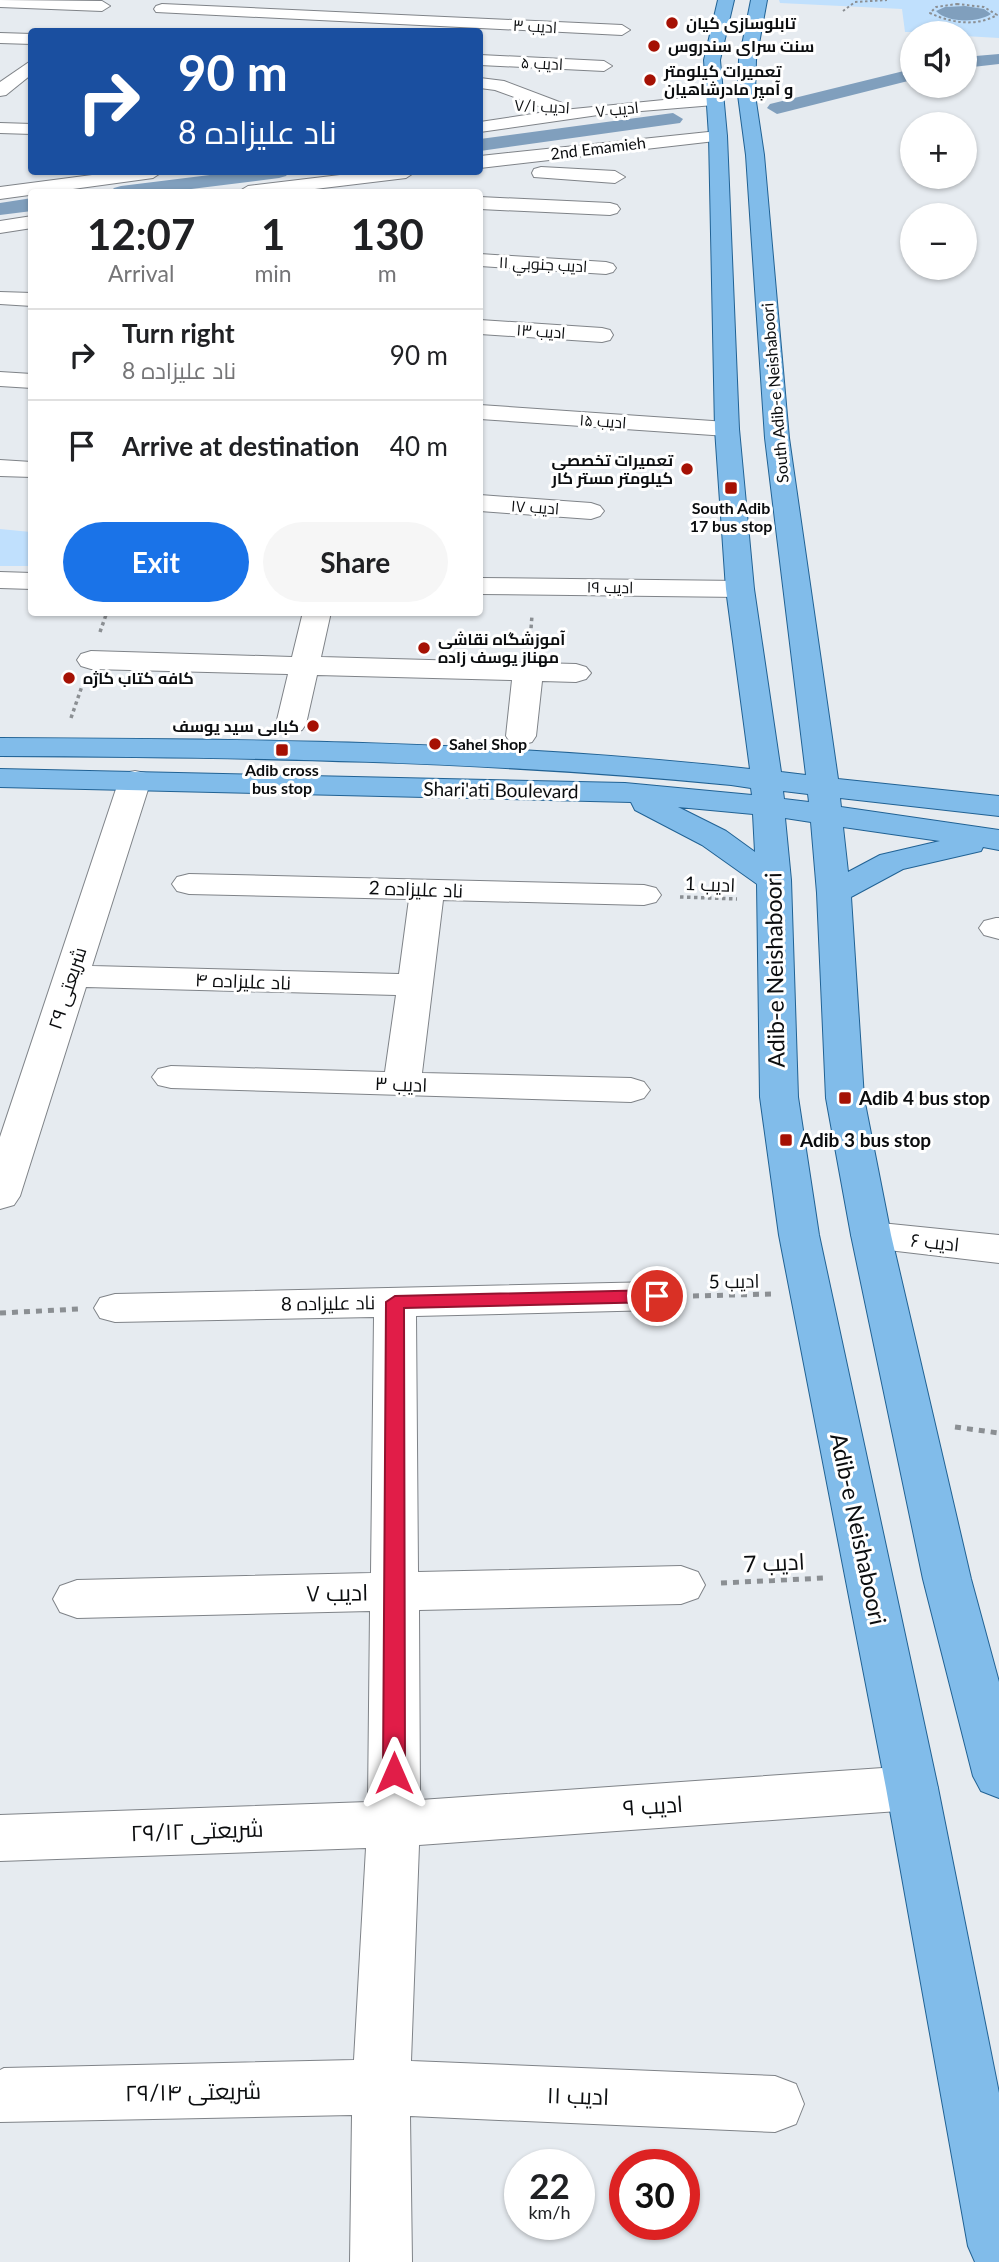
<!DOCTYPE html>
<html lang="en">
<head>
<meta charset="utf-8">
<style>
	:root { --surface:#fff; --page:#f6f6f6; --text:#202124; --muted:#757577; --line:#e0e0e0; --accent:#1a73e8 }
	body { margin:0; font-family:Lato,Cairo,sans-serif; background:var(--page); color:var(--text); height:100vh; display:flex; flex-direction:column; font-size:26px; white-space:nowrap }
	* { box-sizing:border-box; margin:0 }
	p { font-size:23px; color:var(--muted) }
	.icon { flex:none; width:38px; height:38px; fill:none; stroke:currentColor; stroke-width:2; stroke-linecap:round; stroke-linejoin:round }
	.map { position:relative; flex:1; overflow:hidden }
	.drawer { position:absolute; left:28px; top:189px; width:455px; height:427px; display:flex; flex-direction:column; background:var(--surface); border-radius:7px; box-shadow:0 2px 5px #0004 }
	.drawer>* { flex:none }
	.guide { position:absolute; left:28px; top:28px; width:455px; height:147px; border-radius:7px; box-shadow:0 2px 5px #0004; background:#1a4fa0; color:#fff; overflow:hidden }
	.fabs { position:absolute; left:900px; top:21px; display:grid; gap:14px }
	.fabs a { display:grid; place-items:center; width:77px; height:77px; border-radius:50%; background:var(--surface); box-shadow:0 2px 5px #0004; font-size:35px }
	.speed { position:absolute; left:504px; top:2149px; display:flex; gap:14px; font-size:35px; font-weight:700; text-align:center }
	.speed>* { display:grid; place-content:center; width:91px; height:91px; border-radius:50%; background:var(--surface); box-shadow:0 2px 5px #0004; line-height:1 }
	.speed small { font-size:18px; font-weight:400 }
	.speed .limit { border:10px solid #d22; background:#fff; color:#111 }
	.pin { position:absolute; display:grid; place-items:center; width:60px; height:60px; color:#fff; margin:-30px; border:4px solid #fff; border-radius:50%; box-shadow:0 2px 7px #0007 }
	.me { position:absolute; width:77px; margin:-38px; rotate:0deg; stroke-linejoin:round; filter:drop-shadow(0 0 5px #0008) }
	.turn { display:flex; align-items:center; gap:24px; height:147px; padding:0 35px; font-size:32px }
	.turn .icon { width:91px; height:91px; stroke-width:2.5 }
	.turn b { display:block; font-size:49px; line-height:60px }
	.eta { display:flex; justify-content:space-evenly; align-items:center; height:119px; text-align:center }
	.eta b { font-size:42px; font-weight:700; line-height:49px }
	.cta { display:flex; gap:14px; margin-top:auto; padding:14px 35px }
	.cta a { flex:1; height:80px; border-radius:42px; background:var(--accent); color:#fff; font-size:28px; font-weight:700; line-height:80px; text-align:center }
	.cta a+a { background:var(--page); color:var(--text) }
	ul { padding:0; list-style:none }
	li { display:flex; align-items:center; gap:21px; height:91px; padding:0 35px; border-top:2px solid var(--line) }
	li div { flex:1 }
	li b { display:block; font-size:26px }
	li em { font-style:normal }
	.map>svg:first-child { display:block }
</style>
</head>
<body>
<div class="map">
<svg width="999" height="2262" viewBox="0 0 999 2262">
	<rect width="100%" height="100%" fill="#e6ebf0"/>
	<g fill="#c0e0fd">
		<polygon points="779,0 999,0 999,38 964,36 964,33 905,32 902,9 780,3"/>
		<polygon points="0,529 31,532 31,566 0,566"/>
	</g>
	<path fill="#809fbd" d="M 965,6 L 984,9 L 991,14 C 978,23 947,23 936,11 L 945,7 Z"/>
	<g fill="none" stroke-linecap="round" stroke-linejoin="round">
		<g fill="#809fbd" fill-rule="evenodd">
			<polygon points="999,54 999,64 964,68 964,57"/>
			<polygon points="912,69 912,80 777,114 767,108 770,104"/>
			<polygon points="673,113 683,119 680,123 480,151 480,139"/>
			<polygon points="234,172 289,172 286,176 279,178 167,192 110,192 114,188 121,186"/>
			<polygon points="32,198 32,211 0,215 0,203"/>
		</g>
		<g stroke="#7f8388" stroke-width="2">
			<g id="minor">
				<polygon points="0,0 102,1 110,6 102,11 0,7"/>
				<polygon points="162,4 622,25 630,30 622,35 156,12 154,9 156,6"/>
				<polygon points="0,33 32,34 32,44 0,43"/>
				<polygon points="480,55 604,61 612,66 604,71 480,65"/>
				<polygon points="32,60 32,74 6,95 0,96 0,82"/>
				<polygon points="480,78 504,81 562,103 565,107 563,110 714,95 723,100 714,105 605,114 480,132 480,122 552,111 495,90 480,88"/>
				<polygon points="0,123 32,124 32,134 0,133"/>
				<polygon points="718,131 724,132 727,136 724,140 480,168 480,156"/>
				<polygon points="541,167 615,171 625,177 615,183 534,177 532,173 534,169"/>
				<polygon points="115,172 162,172 153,178 0,199 0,187"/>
				<polygon points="365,172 415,172 406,178 290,192 238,192 248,186"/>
				<polygon points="480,197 610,203 617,205 620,209 617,213 610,215 480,209"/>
				<polygon points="32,216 32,228 0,233 0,221"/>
				<polygon points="480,254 606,262 613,264 616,268 613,272 606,274 480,266"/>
				<polygon points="0,292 32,293 32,306 0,304"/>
				<polygon points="480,320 602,328 610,330 613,335 610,340 602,342 480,334"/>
				<polygon points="0,372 32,374 32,388 0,386"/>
				<polygon points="480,405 727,422 736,424 739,429 736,434 727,436 480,419"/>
				<polygon points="0,460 32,462 32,477 0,476"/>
				<polygon points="480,495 591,503 600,506 604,511 600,516 591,519 480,511"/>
				<polygon points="0,572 32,573 32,589 0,588"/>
				<polygon points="480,578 740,581 750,583 754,589 750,595 740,597 480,594"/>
				<polygon points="303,612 331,612 321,657 576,664 586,667 591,673 586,679 576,682 542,681 536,736 532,742 521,745 510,742 506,736 512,680 317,675 306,724 302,730 291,733 280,730 276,724 288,674 91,669 81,666 77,660 81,654 91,651 292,657"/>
				<polygon points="135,771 146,773 151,780 92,966 399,974 409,899 189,894 177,891 172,884 177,877 189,874 644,885 656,888 661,895 656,902 644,905 443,900 422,1073 631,1078 644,1082 650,1090 644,1098 631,1102 171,1088 158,1085 152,1077 158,1069 171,1066 385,1072 396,995 86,987 20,1196 14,1205 0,1209 0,1137 119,780 124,773"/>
				<polygon points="996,918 999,918 999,939 984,935 979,928 984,921"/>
				<polygon points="871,1222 999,1235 999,1263 871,1248 857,1245 851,1235 857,1225"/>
				<polygon points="657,1282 672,1286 678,1296 672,1306 657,1310 416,1316 418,1572 681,1566 698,1572 705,1585 698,1598 681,1604 419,1610 420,1800 912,1766 930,1772 938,1788 930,1804 912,1810 419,1845 411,2061 775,2076 796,2084 804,2104 796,2124 775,2132 410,2116 412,2262 350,2262 352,2115 0,2122 0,2070 4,2068 354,2060 366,1848 0,1861 0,1815 368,1802 370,1611 77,1618 60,1612 53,1599 60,1586 77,1580 371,1573 374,1317 115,1322 100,1318 94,1308 100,1298 115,1294"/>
			</g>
		</g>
		<g stroke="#216294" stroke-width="2">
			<path id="major" d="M 718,0 L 734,0 L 720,60 L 727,136 L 739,429 L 754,589 L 781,772 L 806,775 L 765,438 L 746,155 L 738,95 L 739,60 L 751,0 L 767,0 L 756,60 L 755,95 L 764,155 L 789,438 L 838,779 L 999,796 L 999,816 L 840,798 L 841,807 L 999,830 L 999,850 L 983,847 L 981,851 L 903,869 L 851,897 L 864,1098 L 891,1235 L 971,1579 L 999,1682 L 999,1798 L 981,1791 L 973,1776 L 923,1579 L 851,1235 L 826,1098 L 817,893 L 811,822 L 785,818 L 791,880 L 798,1097 L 819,1235 L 938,1788 L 999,2093 L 999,2262 L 975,2262 L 968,2246 L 886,1788 L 779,1235 L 760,1097 L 757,884 L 702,845 L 635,810 L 631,802 L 0,787 L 0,769 L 625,783 L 752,795 L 751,788 L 731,785 C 488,761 244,757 0,756 L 0,738 C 250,739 502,741 750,769 L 726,589 L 715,429 L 709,136 L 704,60 ZM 783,791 L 808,794 L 809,802 L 784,799 ZM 678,807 L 753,814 L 755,852 L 726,831 ZM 843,827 L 940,841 L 880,855 L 848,872 Z"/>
		</g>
		<g stroke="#8b8f93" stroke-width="2" stroke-dasharray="2.5 2.5" stroke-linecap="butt">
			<path d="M 957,4 L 984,7 L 997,15 C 976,27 951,23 930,13 L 936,7 Z"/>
			<polyline points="843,11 855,2 887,0"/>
		</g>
		<g stroke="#8b8f93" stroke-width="3.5" stroke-dasharray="3.5 3.5" stroke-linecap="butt">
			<polyline points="100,632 107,612"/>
			<polyline points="530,642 532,615"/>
			<polyline points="71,718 82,686"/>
			<polyline points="680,897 737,899"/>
		</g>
		<g stroke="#8b8f93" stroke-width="5" stroke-dasharray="6 6" stroke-linecap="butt">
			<polyline points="693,1296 772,1294"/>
			<polyline points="0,1313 79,1309"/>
			<polyline points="955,1427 999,1433"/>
			<polyline points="721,1583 824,1578"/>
		</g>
		<use href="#minor" fill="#fff" fill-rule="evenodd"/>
		<use href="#major" fill="#81bcea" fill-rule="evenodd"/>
	</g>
	<polygon fill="#e11d48" stroke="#92132f" stroke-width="2" points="657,1290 666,1296 657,1302 404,1308 405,1773 402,1779 394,1782 387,1779 383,1773 386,1302 395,1296"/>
	<g fill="#a51104" stroke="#fff" stroke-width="2.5">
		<circle cx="672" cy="23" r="7"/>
		<circle cx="654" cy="46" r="7"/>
		<circle cx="650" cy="80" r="7"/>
		<circle cx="687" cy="469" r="7"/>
		<rect x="724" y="481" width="14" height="14" rx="3.5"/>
		<circle cx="424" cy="648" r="7"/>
		<circle cx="69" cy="678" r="7"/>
		<circle cx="313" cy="726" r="7"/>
		<circle cx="435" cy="744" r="7"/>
		<rect x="275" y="743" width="14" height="14" rx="3.5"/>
		<rect x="838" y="1091" width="14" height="14" rx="3.5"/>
		<rect x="779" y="1133" width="14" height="14" rx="3.5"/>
	</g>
	<g text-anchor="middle" stroke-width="6" stroke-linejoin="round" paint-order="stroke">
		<g font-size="16" font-weight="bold" fill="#0b0d0f" stroke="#fff" text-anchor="start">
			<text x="686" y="29">تابلوسازی کیان</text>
			<text x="668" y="52">سنت سرای سندروس</text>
			<text x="664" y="77">تعمیرات کیلومتر<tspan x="664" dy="18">و آمپر مادرشاهیان</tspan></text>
			<text x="673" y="466" text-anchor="end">تعمیرات تخصصی<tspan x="673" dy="18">کیلومتر مستر کار</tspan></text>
			<text x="731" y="514" text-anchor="middle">South Adib<tspan x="731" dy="18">17 bus stop</tspan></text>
			<text x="438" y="645">آموزشگاه نقاشی<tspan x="438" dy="18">مهناز یوسف زاده</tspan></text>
			<text x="83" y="684">کافه کتاب کاژه</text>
			<text x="299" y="732" text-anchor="end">کبابی سید یوسف</text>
			<text x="449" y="750">Sahel Shop</text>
			<text x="282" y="776" text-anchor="middle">Adib cross<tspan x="282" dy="18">bus stop</tspan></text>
		</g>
		<g font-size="16" fill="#0b0d0f" stroke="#fff">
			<text transform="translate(535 26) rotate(3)" y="6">ادیب ۳</text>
			<text transform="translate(542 63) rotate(3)" y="6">ادیب ۵</text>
			<text transform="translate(542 106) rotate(3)" y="6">ادیب ۷/۱</text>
			<text transform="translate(617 109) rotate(-6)" y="6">ادیب ۷</text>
			<text transform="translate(598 148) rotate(-7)" y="6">2nd Emamieh</text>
			<text transform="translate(543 264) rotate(3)" y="6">ادیب جنوبي ١١</text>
			<text transform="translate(541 331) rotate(4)" y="6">ادیب ۱۳</text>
			<text transform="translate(775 393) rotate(-95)" y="6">South Adib-e Neishaboori</text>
			<text transform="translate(603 421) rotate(4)" y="6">ادیب ۱۵</text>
			<text transform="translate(535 507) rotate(4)" y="6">ادیب ۱۷</text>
			<text transform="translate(610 587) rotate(1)" y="6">ادیب ۱۹</text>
		</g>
		<g font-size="19" fill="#0b0d0f" stroke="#fff">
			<text transform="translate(501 790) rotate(1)" y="7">Shari'ati Boulevard</text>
			<text transform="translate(710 884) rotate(2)" y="7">ادیب 1</text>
			<text transform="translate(416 889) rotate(2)" y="7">ناد علیزاده 2</text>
			<text transform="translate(243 981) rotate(2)" y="7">ناد علیزاده ۴</text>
			<text transform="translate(67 988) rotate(-72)" y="7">شریعتی ۲۹</text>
			<text transform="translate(401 1084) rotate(2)" y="7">ادیب ۳</text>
			<text transform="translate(935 1242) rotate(6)" y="7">ادیب ۶</text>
			<text transform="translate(734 1281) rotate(-1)" y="7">ادیب 5</text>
			<text transform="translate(328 1303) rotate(-1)" y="7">ناد علیزاده 8</text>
		</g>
		<g font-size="19" font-weight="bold" fill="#0b0d0f" stroke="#fff" text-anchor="start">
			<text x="859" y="1105">Adib 4 bus stop</text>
			<text x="800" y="1147">Adib 3 bus stop</text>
		</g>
		<g font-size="23" fill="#0b0d0f" stroke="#fff">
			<text transform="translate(775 970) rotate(-91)" y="8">Adib-e Neishaboori</text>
			<text transform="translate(858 1529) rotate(78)" y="8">Adib-e Neishaboori</text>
			<text transform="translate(774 1563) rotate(-3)" y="8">ادیب 7</text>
			<text transform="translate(337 1593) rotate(-1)" y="8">ادیب ۷</text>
			<text transform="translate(653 1806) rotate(-4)" y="8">ادیب ۹</text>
			<text transform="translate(197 1831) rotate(-2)" y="8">شریعتی ۲۹/۱۲</text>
			<text transform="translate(193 2092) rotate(-1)" y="8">شریعتی ۲۹/۱۴</text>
			<text transform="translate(578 2096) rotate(2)" y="8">ادیب ۱۱</text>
		</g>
	</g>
</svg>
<div class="fabs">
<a><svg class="icon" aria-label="sound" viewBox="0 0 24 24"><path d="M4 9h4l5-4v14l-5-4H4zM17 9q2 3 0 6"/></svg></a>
<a>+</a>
<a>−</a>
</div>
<div class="speed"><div>22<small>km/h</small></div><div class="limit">30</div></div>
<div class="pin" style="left:657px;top:1296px;background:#d93025"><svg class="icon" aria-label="arrive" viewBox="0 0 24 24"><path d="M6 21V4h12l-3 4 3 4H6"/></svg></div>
<svg class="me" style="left:394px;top:1773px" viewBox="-20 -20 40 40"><path d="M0-17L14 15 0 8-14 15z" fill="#e11d48" stroke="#fff" stroke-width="4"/></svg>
<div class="guide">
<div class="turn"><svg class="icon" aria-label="right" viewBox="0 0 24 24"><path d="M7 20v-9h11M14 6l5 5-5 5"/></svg><div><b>90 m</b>ناد علیزاده 8</div></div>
</div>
<section class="drawer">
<div class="eta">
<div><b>12:07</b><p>Arrival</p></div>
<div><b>1</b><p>min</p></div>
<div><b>130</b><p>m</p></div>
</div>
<ul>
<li><svg class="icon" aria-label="right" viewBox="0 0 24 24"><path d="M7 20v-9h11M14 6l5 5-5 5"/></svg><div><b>Turn right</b><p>ناد علیزاده 8</p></div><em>90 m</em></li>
<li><svg class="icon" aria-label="arrive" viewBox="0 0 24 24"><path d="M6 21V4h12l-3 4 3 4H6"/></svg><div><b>Arrive at destination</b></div><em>40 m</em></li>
</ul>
<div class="cta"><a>Exit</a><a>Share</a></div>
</section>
</div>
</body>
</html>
